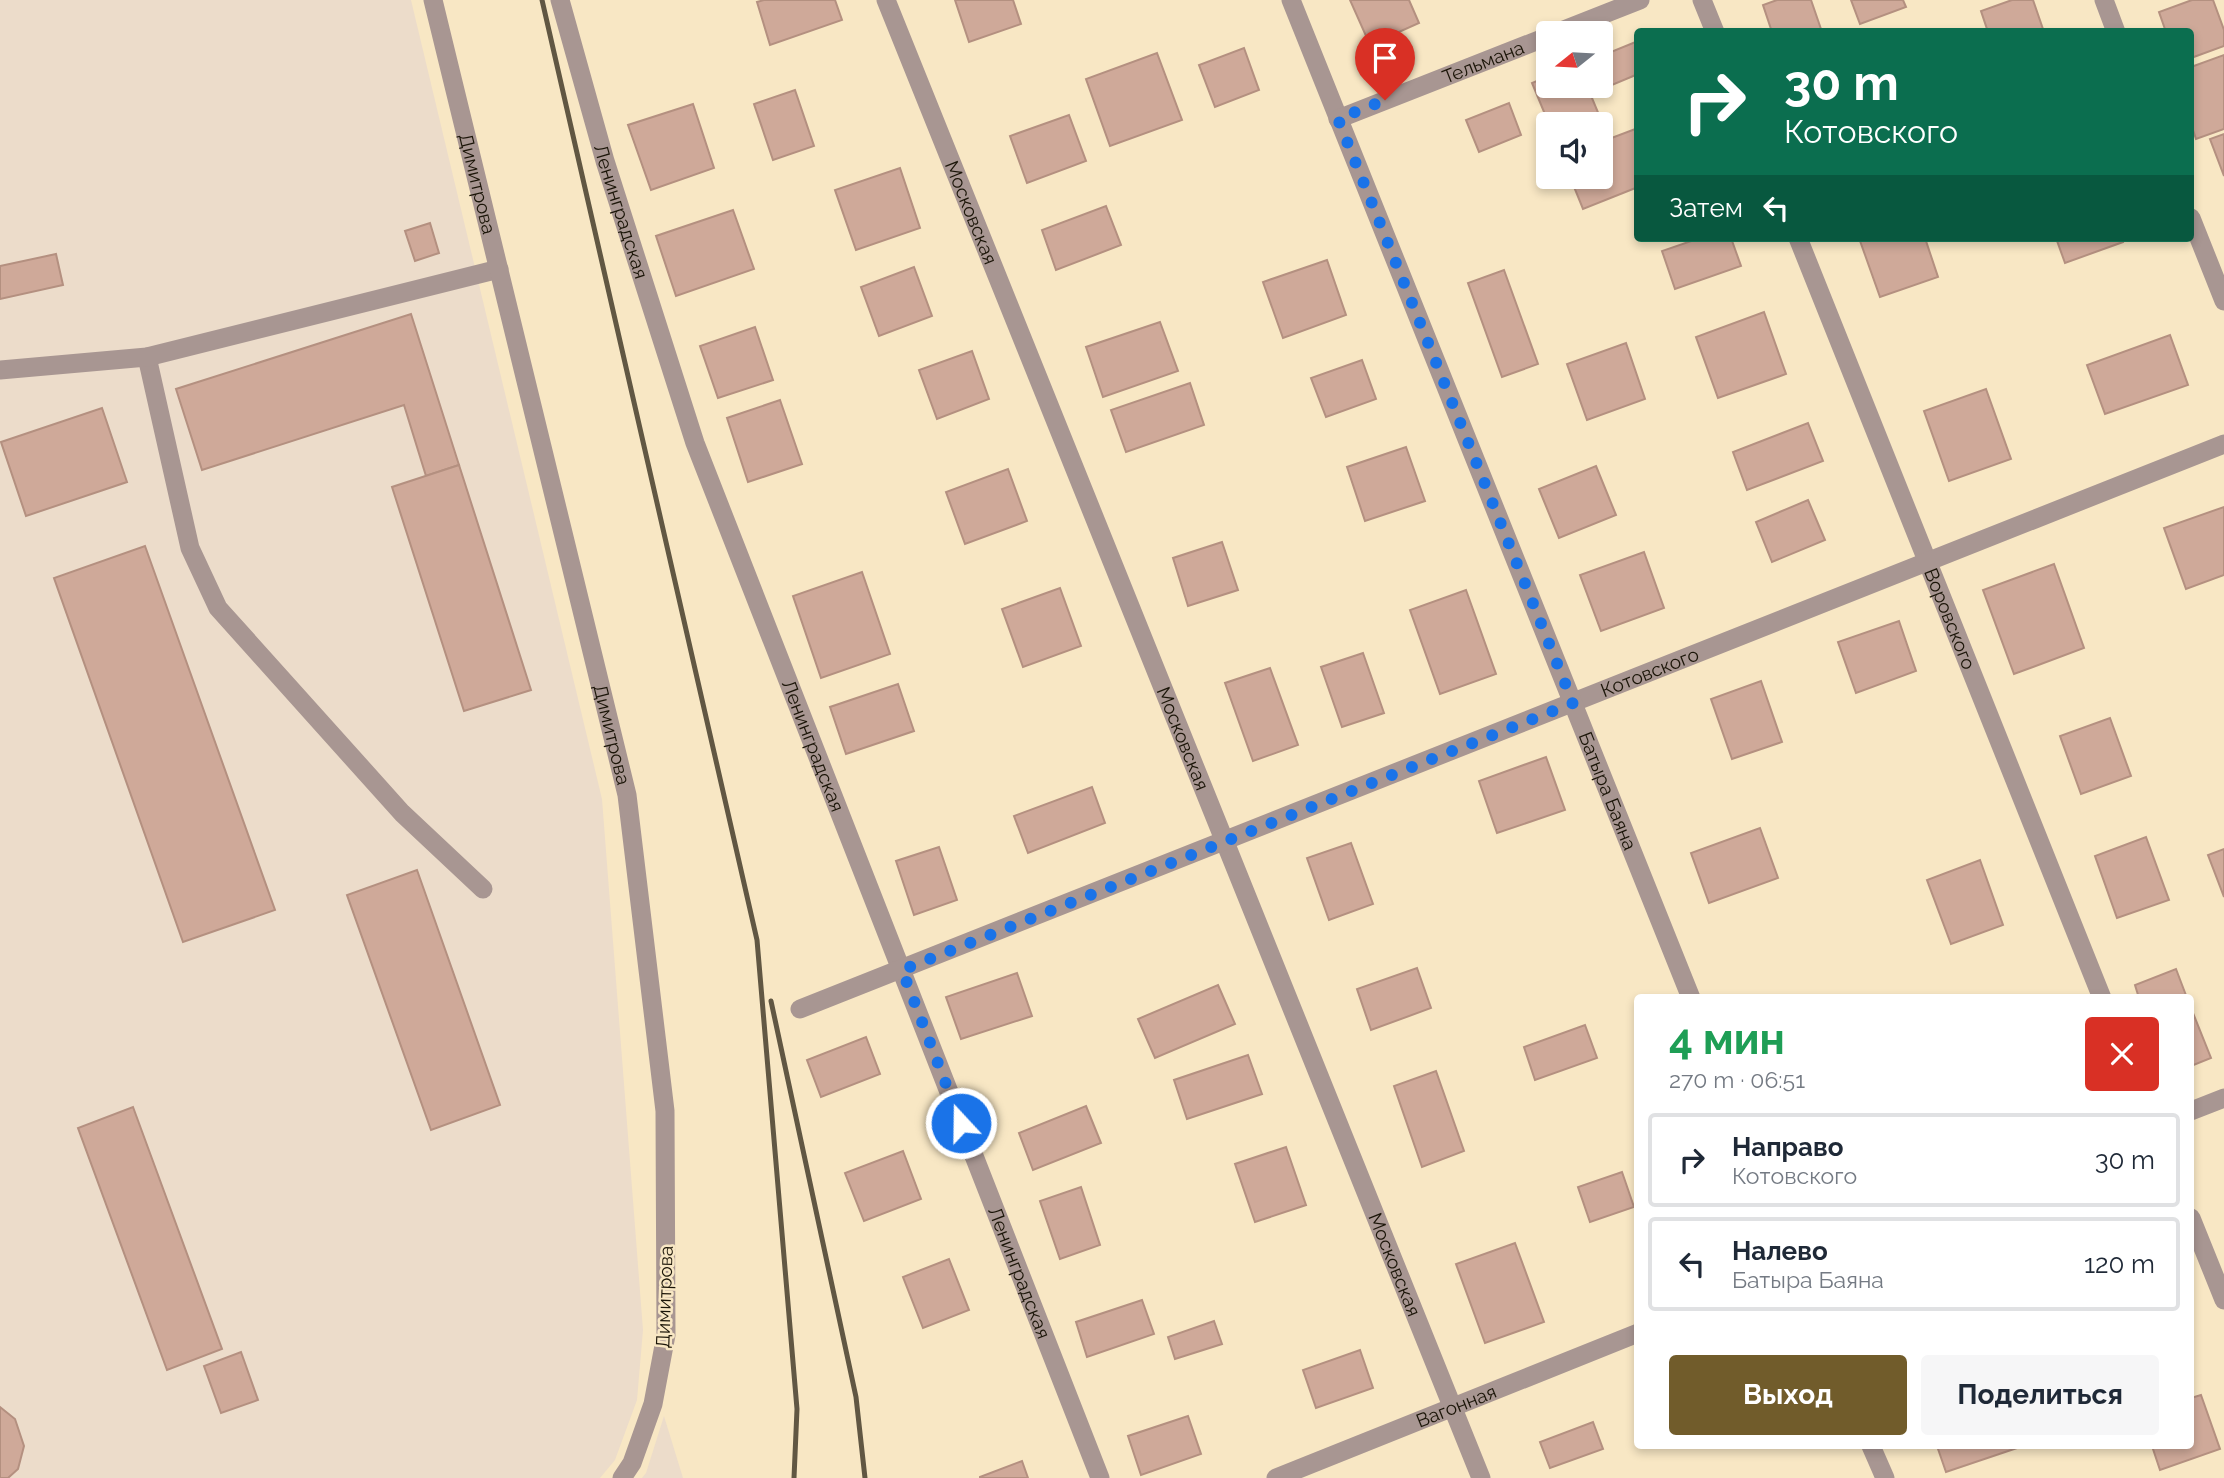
<!DOCTYPE html>
<html lang="ru">
<head>
<meta charset="utf-8">
<style>
	:root { --surface:#fff; --page:#f6f6f7; --text:#1f2937; --muted:#747a83; --line:#e0e1e3; --accent:#715c2b }
	body { margin:0; font-family:Raleway,sans-serif; background:var(--page); color:var(--text); height:100vh; display:flex; flex-direction:column; font-size:26px; white-space:nowrap }
	* { box-sizing:border-box; margin:0 }
	p { font-size:23px; color:var(--muted) }
	.icon { flex:none; width:38px; height:38px; fill:none; stroke:currentColor; stroke-width:2; stroke-linecap:round; stroke-linejoin:round }
	.map { position:relative; flex:1; overflow:hidden }
	.side { position:absolute; left:1634px; top:994px; width:560px; height:455px; display:flex; flex-direction:column; background:var(--surface); border-radius:7px; box-shadow:0 4px 10px #0003 }
	.side>* { flex:none }
	.banner { position:absolute; left:1634px; top:28px; width:560px; height:214px; border-radius:7px; box-shadow:0 4px 10px #0003; background:#0b6e4f; color:#fff; overflow:hidden }
	.needle { width:46px; rotate:252deg }
	.controls { position:absolute; left:1536px; top:21px; display:grid; gap:14px }
	.controls a { display:grid; place-items:center; width:77px; height:77px; border-radius:7px; background:var(--surface); box-shadow:0 4px 10px #0003; font-size:35px }
	.pin { position:absolute; display:grid; place-items:center; width:60px; height:60px; color:#fff; margin:-72px -30px; border-radius:50% 50% 50% 0; rotate:-45deg; box-shadow:0 0 7px #0007 }
	.pin .icon { rotate:45deg }
	.me { position:absolute; width:77px; margin:-38px; rotate:339deg; stroke-linejoin:round; filter:drop-shadow(0 0 5px #0008) }
	.turn { display:flex; align-items:center; gap:24px; height:147px; padding:0 35px; font-size:32px }
	.turn .icon { width:91px; height:91px; stroke-width:2.5 }
	.turn b { display:block; font-size:49px; line-height:60px }
	.then { display:flex; align-items:center; height:66px; padding:0 35px; background:#0003; gap:14px; font-size:26px }
	.round { display:grid; place-items:center; flex:none; width:74px; height:74px; border-radius:7px; background:var(--page) }
	.summary { display:flex; align-items:center; justify-content:space-between; height:119px; padding:0 35px }
	h1 { font-size:42px; font-weight:700; line-height:52px; color:#1e9e55 }
	.cta { display:flex; gap:14px; margin-top:auto; padding:14px 35px }
	.cta a { flex:1; height:80px; border-radius:7px; background:var(--accent); color:#fff; font-size:28px; font-weight:700; line-height:80px; text-align:center }
	.cta a+a { background:var(--page); color:var(--text) }
	ul { padding:0; list-style:none }
	li { display:flex; align-items:center; gap:21px; height:94px; margin:0 14px 10px; padding:0 21px; border:4px solid var(--line); border-radius:7px }
	li div { flex:1 }
	li b { display:block; font-size:26px }
	li em { font-style:normal }
	.map>svg:first-child { display:block }
</style>
</head>
<body>
<div class="map">
<svg width="2224" height="1478" viewBox="0 0 2224 1478">
	<rect width="100%" height="100%" fill="#f8e7c4"/>
	<g fill="#ecdcca">
		<polygon points="0,0 411,0 602,799 643,1330 637,1400 615,1460 600,1478 0,1478"/>
		<polygon points="664,1416 683,1478 642,1478 646,1473"/>
	</g>
	<g fill="#cfa999" stroke="#b49080" stroke-width="2">
		<polygon points="764,0 835,0 842,20 770,45 757,2"/>
		<polygon points="955,0 1013,0 1021,24 969,42"/>
		<polygon points="1350,0 1409,0 1419,23 1370,45"/>
		<polygon points="1777,0 1811,0 1822,32 1772,32 1763,5"/>
		<polygon points="1851,0 1903,0 1906,7 1860,24"/>
		<polygon points="2012,0 2033,0 2044,32 1988,32 1981,11"/>
		<polygon points="2192,0 2213,0 2224,30 2224,46 2191,58 2191,32 2166,32 2159,12"/>
		<polygon points="1638,41 1638,74 1612,85 1601,56"/>
		<polygon points="1244,48 1259,90 1215,107 1199,65"/>
		<polygon points="1157,53 1182,120 1110,146 1086,79"/>
		<polygon points="2224,55 2224,129 2196,139 2191,124 2191,67"/>
		<polygon points="1549,76 1549,86 1587,86 1609,139 1638,128 1638,187 1583,209 1570,177 1601,177 1601,124 1549,124 1532,83"/>
		<polygon points="795,90 814,146 773,160 754,104"/>
		<polygon points="1509,103 1521,135 1479,152 1466,120"/>
		<polygon points="693,104 714,168 651,190 628,125"/>
		<polygon points="1069,115 1086,161 1027,183 1010,136"/>
		<polygon points="2224,134 2224,176 2210,139"/>
		<polygon points="900,168 920,228 856,250 835,190"/>
		<polygon points="1106,206 1121,245 1056,270 1042,230"/>
		<polygon points="733,210 754,269 676,296 656,236"/>
		<polygon points="430,223 439,253 415,261 405,231"/>
		<polygon points="1700,238 1731,238 1741,266 1675,289 1662,251"/>
		<polygon points="1859,238 1925,238 1938,277 1880,297"/>
		<polygon points="2056,238 2122,238 2123,242 2065,263"/>
		<polygon points="56,254 63,285 0,299 0,266"/>
		<polygon points="1327,260 1346,315 1283,338 1263,282"/>
		<polygon points="914,267 932,316 879,336 861,287"/>
		<polygon points="1504,270 1538,364 1502,377 1468,283"/>
		<polygon points="1764,312 1786,374 1718,398 1696,337"/>
		<polygon points="411,314 459,465 426,476 404,405 202,470 176,389"/>
		<polygon points="1160,322 1178,371 1103,397 1086,347"/>
		<polygon points="755,327 773,380 718,398 700,346"/>
		<polygon points="2170,335 2188,385 2105,414 2087,365"/>
		<polygon points="1626,343 1645,399 1587,420 1567,364"/>
		<polygon points="972,351 989,399 937,419 919,370"/>
		<polygon points="1362,360 1376,399 1326,417 1311,378"/>
		<polygon points="1190,383 1204,425 1126,452 1111,410"/>
		<polygon points="1986,389 2011,459 1949,481 1924,411"/>
		<polygon points="780,400 802,464 748,482 727,418"/>
		<polygon points="102,408 127,482 26,516 1,442"/>
		<polygon points="1808,423 1823,461 1747,490 1733,452"/>
		<polygon points="1406,447 1425,501 1365,521 1347,467"/>
		<polygon points="459,465 531,690 464,711 392,487"/>
		<polygon points="1596,466 1616,515 1559,538 1539,489"/>
		<polygon points="1008,469 1027,521 965,544 946,492"/>
		<polygon points="1808,500 1825,540 1772,562 1756,522"/>
		<polygon points="2224,507 2224,575 2186,589 2164,528"/>
		<polygon points="1222,542 1238,590 1188,606 1173,558"/>
		<polygon points="145,546 275,910 183,942 54,578"/>
		<polygon points="1644,552 1664,608 1601,631 1580,575"/>
		<polygon points="2054,564 2084,648 2014,674 1983,590"/>
		<polygon points="862,572 890,654 821,678 793,596"/>
		<polygon points="1060,588 1081,646 1023,667 1002,609"/>
		<polygon points="1466,590 1496,674 1440,694 1410,610"/>
		<polygon points="1899,621 1916,671 1856,693 1838,642"/>
		<polygon points="1363,653 1384,713 1342,727 1321,667"/>
		<polygon points="1270,668 1298,745 1253,761 1225,683"/>
		<polygon points="1761,681 1782,742 1732,759 1711,699"/>
		<polygon points="898,684 914,731 846,754 830,707"/>
		<polygon points="2110,718 2131,776 2081,794 2060,736"/>
		<polygon points="1546,757 1565,810 1497,833 1479,781"/>
		<polygon points="1092,787 1105,823 1028,853 1014,816"/>
		<polygon points="1760,828 1778,878 1709,903 1691,853"/>
		<polygon points="2146,837 2169,900 2117,918 2095,856"/>
		<polygon points="1351,843 1373,904 1329,920 1307,858"/>
		<polygon points="939,847 957,900 914,915 896,861"/>
		<polygon points="2224,849 2224,897 2208,855"/>
		<polygon points="1980,860 2003,925 1951,944 1927,880"/>
		<polygon points="417,870 500,1105 431,1130 347,895"/>
		<polygon points="1417,968 1431,1008 1371,1030 1357,989"/>
		<polygon points="2176,969 2187,998 2139,998 2135,985"/>
		<polygon points="1017,973 1032,1016 961,1039 946,997"/>
		<polygon points="1218,985 1235,1024 1155,1058 1138,1019"/>
		<polygon points="2191,1008 2211,1058 2191,1066"/>
		<polygon points="1585,1025 1597,1058 1535,1080 1524,1047"/>
		<polygon points="866,1037 880,1074 821,1097 807,1060"/>
		<polygon points="1248,1055 1262,1094 1187,1119 1174,1080"/>
		<polygon points="1436,1071 1464,1151 1422,1167 1394,1086"/>
		<polygon points="1086,1106 1101,1143 1033,1170 1019,1133"/>
		<polygon points="133,1107 222,1349 167,1370 78,1128"/>
		<polygon points="1286,1147 1306,1205 1255,1222 1235,1164"/>
		<polygon points="903,1151 921,1199 864,1221 845,1173"/>
		<polygon points="1622,1172 1634,1207 1590,1222 1578,1187"/>
		<polygon points="1081,1187 1100,1245 1060,1259 1040,1201"/>
		<polygon points="1515,1243 1544,1322 1485,1343 1456,1264"/>
		<polygon points="949,1259 969,1310 923,1328 903,1277"/>
		<polygon points="1142,1300 1154,1334 1087,1357 1076,1322"/>
		<polygon points="1214,1321 1222,1344 1175,1359 1168,1337"/>
		<polygon points="1360,1350 1373,1388 1316,1408 1303,1370"/>
		<polygon points="241,1352 258,1400 221,1413 204,1366"/>
		<polygon points="2201,1395 2220,1449 2160,1470 2152,1446 2191,1446 2191,1398"/>
		<polygon points="0,1407 15,1419 24,1446 18,1469 8,1478 0,1478"/>
		<polygon points="1188,1416 1201,1454 1141,1475 1128,1436"/>
		<polygon points="1593,1422 1603,1449 1550,1468 1540,1442"/>
		<polygon points="1937,1446 2023,1446 1946,1472"/>
		<polygon points="1022,1461 1028,1478 980,1478 980,1477"/>
	</g>
	<g fill="none" stroke-linecap="round" stroke-linejoin="round">
		<g stroke="#a89692" stroke-width="19">
			<polyline points="147,357 190,548 218,608 402,813 483,889"/>
			<polyline points="0,370 147,357 499,269"/>
		</g>
		<g stroke="#a89692" stroke-width="19">
			<path id="s1" d="M 433,0 L 627,795 L 665,1111 L 666,1335 L 653,1404 L 632,1463 L 622,1478"/>
			<path id="s2" d="M 560,0 L 605,161 L 695,443 L 1100,1478"/>
			<path id="s3" d="M 886,0 L 1481,1478"/>
			<polyline points="1702,0 1715,32"/>
			<polyline points="2104,0 2116,32"/>
			<polyline points="2191,218 2224,301"/>
			<path id="s4" d="M 1798,238 L 2102,998"/>
			<path id="s5" d="M 800,1009 L 2224,444"/>
			<polyline points="2191,1111 2224,1098"/>
			<polyline points="2191,1218 2224,1300"/>
			<path id="s6" d="M 1276,1478 L 1638,1333"/>
		</g>
		<g stroke="#a89692" stroke-width="19">
			<path id="s7" d="M 1291,0 L 1691,998"/>
			<polyline points="1556,33 1640,0"/>
			<path id="s8" d="M 1338,119 L 1549,36"/>
			<polyline points="1871,1446 1885,1478"/>
		</g>
		<g stroke="#615743" stroke-width="5">
			<polyline points="542,0 757,940 797,1409 794,1478"/>
			<polyline points="771,1001 856,1397 865,1478"/>
		</g>
	</g>
	<g fill="none" stroke-linecap="round" stroke-linejoin="round">
		<polyline stroke="#1a73e8" stroke-width="12" stroke-dasharray="0 21.6" points="961,1123 902,970 1573,703 1338,119 1385,100"/>
	</g>
	<g text-anchor="middle" stroke-width="5" stroke-linejoin="round" paint-order="stroke">
		<g font-size="19" fill="#1b1508" stroke="#f8e7c4">
			<text dy="7" stroke="none"><textPath href="#s8" startOffset="156">Тельмана</textPath></text>
			<text dy="7" stroke="none"><textPath href="#s1" startOffset="189">Димитрова</textPath></text>
			<text dy="7" stroke="none"><textPath href="#s2" startOffset="220">Ленинградская</textPath></text>
			<text dy="7" stroke="none"><textPath href="#s3" startOffset="229">Московская</textPath></text>
			<text dy="7" stroke="none"><textPath href="#s4" startOffset="410">Воровского</textPath></text>
			<text dy="7" stroke="none"><textPath href="#s5" startOffset="914">Котовского</textPath></text>
			<text dy="7" stroke="none"><textPath href="#s1" startOffset="756">Димитрова</textPath></text>
			<text dy="7" stroke="none"><textPath href="#s3" startOffset="796">Московская</textPath></text>
			<text dy="7" stroke="none"><textPath href="#s2" startOffset="788">Ленинградская</textPath></text>
			<text dy="7" stroke="none"><textPath href="#s7" startOffset="852">Батыра Баяна</textPath></text>
			<text dy="7" stroke="none"><textPath href="#s3" startOffset="1363">Московская</textPath></text>
			<text dy="7" stroke="none"><textPath href="#s2" startOffset="1354">Ленинградская</textPath></text>
			<text transform="translate(664 1297) rotate(-88)" y="7">Димитрова</text>
			<text dy="7" stroke="none"><textPath href="#s6" startOffset="194">Вагонная</textPath></text>
		</g>
	</g>
</svg>
<div class="controls">
<a><svg class="needle" viewBox="-14 -14 28 28"><path d="M0-13l5 13h-10z" fill="#e53935"/><path d="M0 13l5-13h-10z" fill="#747a83"/></svg></a>
<a><svg class="icon" aria-label="sound" viewBox="0 0 24 24"><path d="M4 9h4l5-4v14l-5-4H4zM17 9q2 3 0 6"/></svg></a>
</div>
<div class="pin" style="left:1385px;top:100px;background:#d93025"><svg class="icon" aria-label="arrive" viewBox="0 0 24 24"><path d="M6 21V4h12l-3 4 3 4H6"/></svg></div>
<svg class="me" style="left:961px;top:1123px" viewBox="-20 -20 40 40"><circle r="17" fill="#1a73e8" stroke="#fff" stroke-width="3"/><path d="M0-11L8 9 0 5-8 9z" fill="#fff"/></svg>
<div class="banner">
<div class="turn"><svg class="icon" aria-label="right" viewBox="0 0 24 24"><path d="M7 20v-9h11M14 6l5 5-5 5"/></svg><div><b>30 m</b>Котовского</div></div>
<div class="then">Затем<svg class="icon" aria-label="left" viewBox="0 0 24 24"><path d="M17 20v-9H6M10 6l-5 5 5 5"/></svg></div>
</div>
<section class="side">
<div class="summary"><div><h1>4 мин</h1><p>270 m · 06:51</p></div><a class="round" style="background:#d93025;color:#fff"><svg class="icon" aria-label="close" viewBox="0 0 24 24"><path d="M6 6l12 12M18 6L6 18"/></svg></a></div>
<ul>
<li><svg class="icon" aria-label="right" viewBox="0 0 24 24"><path d="M7 20v-9h11M14 6l5 5-5 5"/></svg><div><b>Направо</b><p>Котовского</p></div><em>30 m</em></li>
<li><svg class="icon" aria-label="left" viewBox="0 0 24 24"><path d="M17 20v-9H6M10 6l-5 5 5 5"/></svg><div><b>Налево</b><p>Батыра Баяна</p></div><em>120 m</em></li>
</ul>
<div class="cta"><a>Выход</a><a>Поделиться</a></div>
</section>
</div>
</body>
</html>
